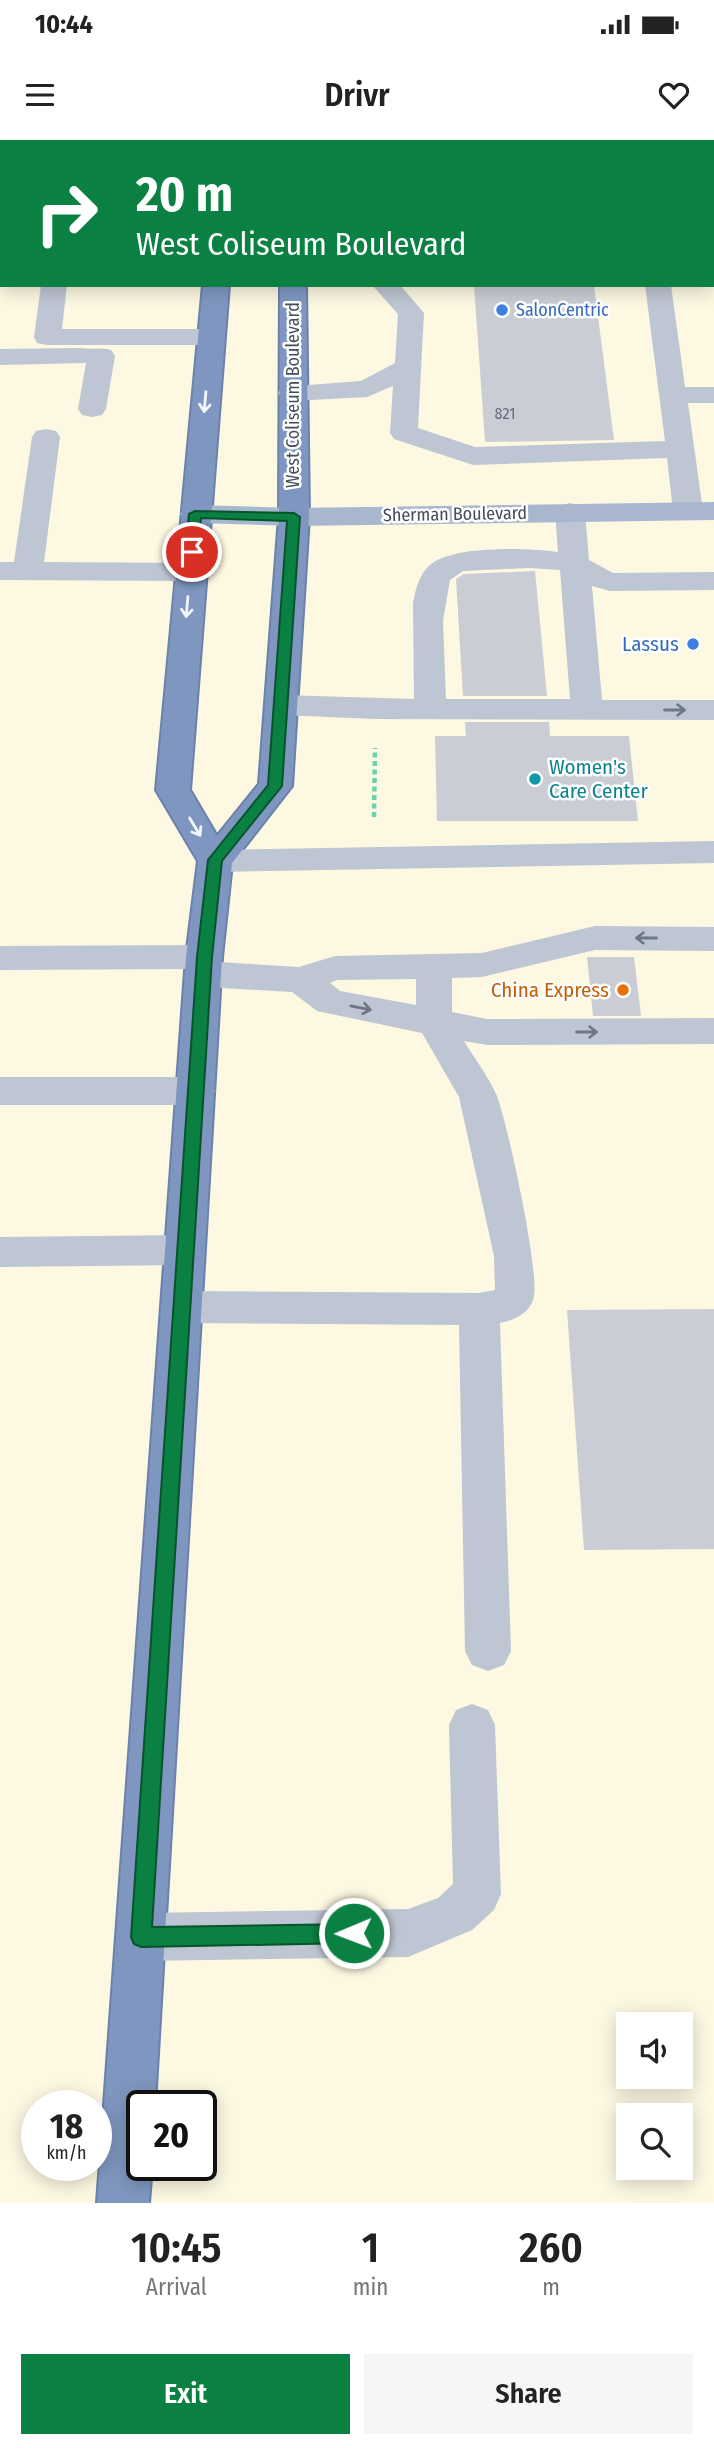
<!DOCTYPE html>
<html lang="en">
<head>
<meta charset="utf-8">
<style>
	:root { --surface:#fff; --page:#f6f6f6; --text:#222; --muted:#767676; --accent:#0b8043 }
	body { margin:0; font-family:"Fira Sans Condensed",sans-serif; background:var(--page); color:var(--text); height:100vh; display:flex; flex-direction:column; font-size:26px; white-space:nowrap }
	* { box-sizing:border-box; margin:0 }
	p { font-size:23px; color:var(--muted) }
	.icon { flex:none; width:38px; height:38px; fill:none; stroke:currentColor; stroke-width:2; stroke-linecap:round; stroke-linejoin:round }
	.map { position:relative; height:2063px; overflow:hidden }
	.side { display:flex; flex-direction:column; background:var(--surface); flex:1 }
	.side>* { flex:none }
	.top-card { position:absolute; left:0px; top:0px; width:714px; height:147px; box-shadow:0 4px 18px #0003; background:#0b8043; color:#fff; overflow:hidden }
	.fabs { position:absolute; left:616px; top:1872px; display:grid; gap:14px }
	.fabs a { display:grid; place-items:center; width:77px; height:77px; border-radius:0px; background:var(--surface); box-shadow:0 4px 18px #0003; font-size:35px }
	.speed { position:absolute; left:21px; top:1950px; display:flex; gap:14px; font-size:35px; font-weight:700; text-align:center }
	.speed>* { display:grid; place-content:center; width:91px; height:91px; border-radius:50%; background:var(--surface); box-shadow:0 4px 18px #0003; line-height:1 }
	.speed small { font-size:18px; font-weight:400 }
	.speed .limit { border:4px solid #111; border-radius:10px; background:#fff; color:#111 }
	.pin { position:absolute; display:grid; place-items:center; width:60px; height:60px; color:#fff; margin:-30px; border:4px solid #fff; border-radius:50%; box-shadow:0 2px 7px #0007 }
	.me { position:absolute; width:77px; margin:-38px; rotate:269deg; stroke-linejoin:round; filter:drop-shadow(0 0 5px #0008) }
	.turn { display:flex; align-items:center; gap:24px; height:147px; padding:0 21px; font-size:32px }
	.turn .icon { width:91px; height:91px; stroke-width:2.5 }
	.turn b { display:block; font-size:49px; line-height:60px }
	.eta { display:flex; justify-content:space-evenly; align-items:center; height:119px; text-align:center }
	.eta b { font-size:42px; font-weight:600; line-height:49px }
	.primary-button { display:flex; gap:14px; margin-top:auto; padding:14px 21px }
	.primary-button a { flex:1; height:80px; border-radius:0px; background:var(--accent); color:#fff; font-size:28px; font-weight:600; line-height:80px; text-align:center }
	.primary-button a+a { background:var(--page); color:var(--text) }
	.status { display:flex; justify-content:space-between; align-items:center; height:49px; padding:0 35px; background:var(--surface); direction:ltr }
	.status svg { height:19px; fill:currentColor }
	header { display:flex; justify-content:space-between; align-items:center; height:91px; padding:0 21px; background:var(--surface); font-size:32px; font-weight:600 }
	.map>svg:first-child { display:block }
</style>
</head>
<body>
<div class="status"><b>10:44</b><svg viewBox="0 0 49 12"><path d="M0 12V9h3v3zM5 12V6h3v6zM10 12V3h3v9zM15 12V0h3v12zM26 1h20v11H26zM47 4h2v5h-2z"/></svg></div>
<header><svg class="icon" aria-label="menu" viewBox="0 0 24 24"><path d="M4 6h16M4 12h16M4 18h16"/></svg>Drivr<svg class="icon" aria-label="heart" viewBox="0 0 24 24"><path d="M12 20l-8-8c-3-5 5-10 8-4 3-6 11-1 8 4z"/></svg></header>
<div class="map">
<svg width="714" height="2063" viewBox="0 0 714 2063">
	<rect width="100%" height="100%" fill="#efecec"/>
	<path fill="#fdf8e2" fill-rule="evenodd" d="M 0,0 L 714,0 L 714,2063 L 0,2063 ZM 2,2 L 712,2 L 712,145 L 2,145 ZM 628,1885 L 681,1885 L 681,1937 L 628,1937 ZM 37,1965 L 96,1965 L 96,2025 L 37,2025 ZM 142,1965 L 201,1965 L 201,2025 L 142,2025 ZM 628,1976 L 681,1976 L 681,2028 L 628,2028 Z"/>
	<g fill="#cacdd5">
		<polygon points="474,145 594,145 614,300 485,302"/>
		<polygon points="535,431 547,556 463,556 456,439 464,434"/>
		<polygon points="465,582 549,582 550,596 629,596 638,681 437,681 435,596 466,596"/>
		<polygon points="587,817 634,817 641,876 593,876"/>
		<polygon points="714,1169 714,1409 584,1410 567,1170"/>
	</g>
	<g fill="none" stroke-linecap="round" stroke-linejoin="round">
		<g stroke="#6b82ab" stroke-width="4">
			<g id="highway">
				<rect x="237" y="0" width="24" height="2"/>
				<polygon points="203,145 229,145 190,650 217,696 259,644 279,377 280,145 306,145 309,377 292,646 232,723 222,817 155,1965 142,1965 142,2025 152,2025 149,2063 97,2063 186,817 198,721 156,650"/>
			</g>
		</g>
		<polyline stroke="#6bd2ac" stroke-width="4.5" stroke-dasharray="5 3.5" stroke-linecap="butt" points="374,677 375,608"/>
		<g fill="#bec6d3" fill-rule="evenodd">
			<rect x="0" y="49" width="2" height="14"/>
			<rect x="0" y="110" width="2" height="16"/>
			<polygon points="41,145 67,145 62,189 211,189 221,191 224,197 221,203 211,205 47,205 37,203 34,197"/>
			<polygon points="372,145 400,145 424,173 418,288 475,307 665,301 645,145 671,145 685,247 714,247 714,263 688,263 703,371 698,377 688,380 678,377 673,371 667,318 473,325 394,299 390,293 393,246 367,257 292,261 282,259 278,253 282,247 361,241 395,223 398,174"/>
			<path d="M 81,208 C 92,210 100,207 111,210 L 115,216 L 106,269 L 102,275 L 92,277 L 82,275 L 78,269 L 86,223 L 0,225 L 0,209 Z"/>
			<polygon points="46,289 56,291 60,297 44,422 190,423 201,426 205,432 201,438 190,441 0,440 0,422 14,422 32,297 36,291"/>
			<path d="M 570,363 L 580,366 L 585,372 L 589,420 L 613,433 L 714,432 L 714,450 L 610,451 L 592,446 L 602,560 L 714,560 L 714,580 L 375,579 L 282,575 L 271,572 L 266,565 L 271,558 L 282,555 L 414,559 L 413,463 C 416,448 419,434 431,424 C 456,405 528,408 558,412 L 555,372 L 560,366 ZM 529,428 L 560,430 L 570,559 L 446,559 L 443,481 L 450,440 L 463,431 Z"/>
			<polygon points="714,701 714,723 215,732 203,729 198,721 203,713 215,710"/>
			<path d="M 595,786 L 714,787 L 714,811 L 595,810 L 482,837 L 452,838 L 452,872 L 487,879 L 714,878 L 714,904 L 487,905 L 464,901 C 474,918 489,937 497,956 C 507,982 542,1140 533,1160 C 528,1174 514,1180 500,1183 L 511,1511 L 504,1525 L 488,1531 L 472,1525 L 465,1511 L 459,1185 L 182,1183 L 168,1178 L 162,1167 L 168,1156 L 182,1151 L 479,1153 L 495,1150 L 494,1116 L 459,957 L 422,893 L 317,871 L 292,852 L 204,847 L 191,843 L 186,834 L 189,829 L 0,830 L 0,806 L 204,805 L 217,808 L 222,817 L 219,822 L 299,827 L 335,816 L 482,813 ZM 416,839 L 416,865 L 340,851 L 330,843 L 337,840 Z"/>
			<polygon points="0,937 196,937 209,941 215,951 209,961 196,965 0,965"/>
			<polygon points="185,1095 199,1099 205,1110 199,1121 185,1125 0,1127 0,1097"/>
			<polygon points="472,1564 488,1570 495,1585 501,1754 494,1770 472,1790 408,1817 141,1821 124,1814 116,1797 124,1780 141,1773 408,1769 438,1758 453,1744 449,1585 456,1570"/>
		</g>
		<polygon fill="#a9b7ce" fill-rule="evenodd" points="714,362 714,380 294,386 195,383 185,380 180,374 185,368 195,365 294,368"/>
		<use href="#highway" fill="#7f97c0" fill-rule="evenodd"/>
	</g>
	<defs><path id="oneway-shaft" d="M-6 0H5M1.5-3L5.5 0L1.5 3" fill="none" stroke-width="1.6" stroke-linecap="round" stroke-linejoin="round" transform="scale(1.75)"/></defs>
	<g stroke="#f2f5f9">
		<use href="#oneway-shaft" transform="translate(205 262) rotate(95)"/>
		<use href="#oneway-shaft" transform="translate(187 467) rotate(95)"/>
		<use href="#oneway-shaft" transform="translate(195 687) rotate(59)"/>
	</g>
	<g stroke="#6e7785">
		<use href="#oneway-shaft" transform="translate(675 570)"/>
		<use href="#oneway-shaft" transform="translate(646 798) rotate(-180)"/>
		<use href="#oneway-shaft" transform="translate(361 868) rotate(11)"/>
		<use href="#oneway-shaft" transform="translate(587 892)"/>
	</g>
	<polygon fill="#0b8043" stroke="#07532c" stroke-width="2" points="195,371 294,373 300,377 282,646 222,721 212,817 152,1787 354,1784 362,1787 365,1793 362,1800 354,1803 141,1807 134,1804 131,1797 197,817 208,720 268,645 287,381 201,378 198,412 192,416 185,412 189,374"/>
	<g fill="#3f7fe0" stroke="#fff" stroke-width="2.5">
		<circle cx="502" cy="170" r="7"/>
		<circle cx="693" cy="504" r="7"/>
	</g>
	<circle fill="#0f9aa8" stroke="#fff" stroke-width="2.5" cx="535" cy="639" r="7"/>
	<circle fill="#e8710a" stroke="#fff" stroke-width="2.5" cx="623" cy="850" r="7"/>
	<g text-anchor="middle" stroke-width="5" stroke-linejoin="round" paint-order="stroke">
		<g font-size="16" fill="#656d7a">
			<text x="505" y="279">821</text>
		</g>
		<g font-size="18" fill="#366cbe" stroke="#fff" text-anchor="start">
			<text x="516" y="176">SalonCentric</text>
		</g>
		<g font-size="18" fill="#434d5b" stroke="#fff">
			<text transform="translate(293 255) rotate(-90)" y="6">West Coliseum Boulevard</text>
			<text transform="translate(455 374) rotate(-1)" y="6">Sherman Boulevard</text>
		</g>
		<g font-size="21" fill="#366cbe" stroke="#fff" text-anchor="end">
			<text x="679" y="511">Lassus</text>
		</g>
		<g font-size="21" fill="#0d838f" stroke="#fff" text-anchor="start">
			<text x="549" y="634">Women's<tspan x="549" dy="24">Care Center</tspan></text>
		</g>
		<g font-size="21" fill="#c56008" stroke="#fff" text-anchor="end">
			<text x="609" y="857">China Express</text>
		</g>
	</g>
</svg>
<div class="fabs">
<a><svg class="icon" aria-label="sound" viewBox="0 0 24 24"><path d="M4 9h4l5-4v14l-5-4H4zM17 9q2 3 0 6"/></svg></a>
<a><svg class="icon" aria-label="search" viewBox="0 0 24 24"><circle cx="10" cy="10" r="6"/><path d="M15 15l6 6"/></svg></a>
</div>
<div class="speed"><div>18<small>km/h</small></div><div class="limit">20</div></div>
<div class="pin" style="left:192px;top:412px;background:#d93025"><svg class="icon" aria-label="arrive" viewBox="0 0 24 24"><path d="M6 21V4h12l-3 4 3 4H6"/></svg></div>
<svg class="me" style="left:354px;top:1793px" viewBox="-20 -20 40 40"><circle r="17" fill="#0b8043" stroke="#fff" stroke-width="3"/><path d="M0-11L8 9 0 5-8 9z" fill="#fff"/></svg>
<div class="top-card">
<div class="turn"><svg class="icon" aria-label="right" viewBox="0 0 24 24"><path d="M7 20v-9h11M14 6l5 5-5 5"/></svg><div><b>20 m</b>West Coliseum Boulevard</div></div>
</div>
</div>
<section class="side">
<div class="eta">
<div><b>10:45</b><p>Arrival</p></div>
<div><b>1</b><p>min</p></div>
<div><b>260</b><p>m</p></div>
</div>
<div class="primary-button"><a>Exit</a><a>Share</a></div>
</section>
</body>
</html>
